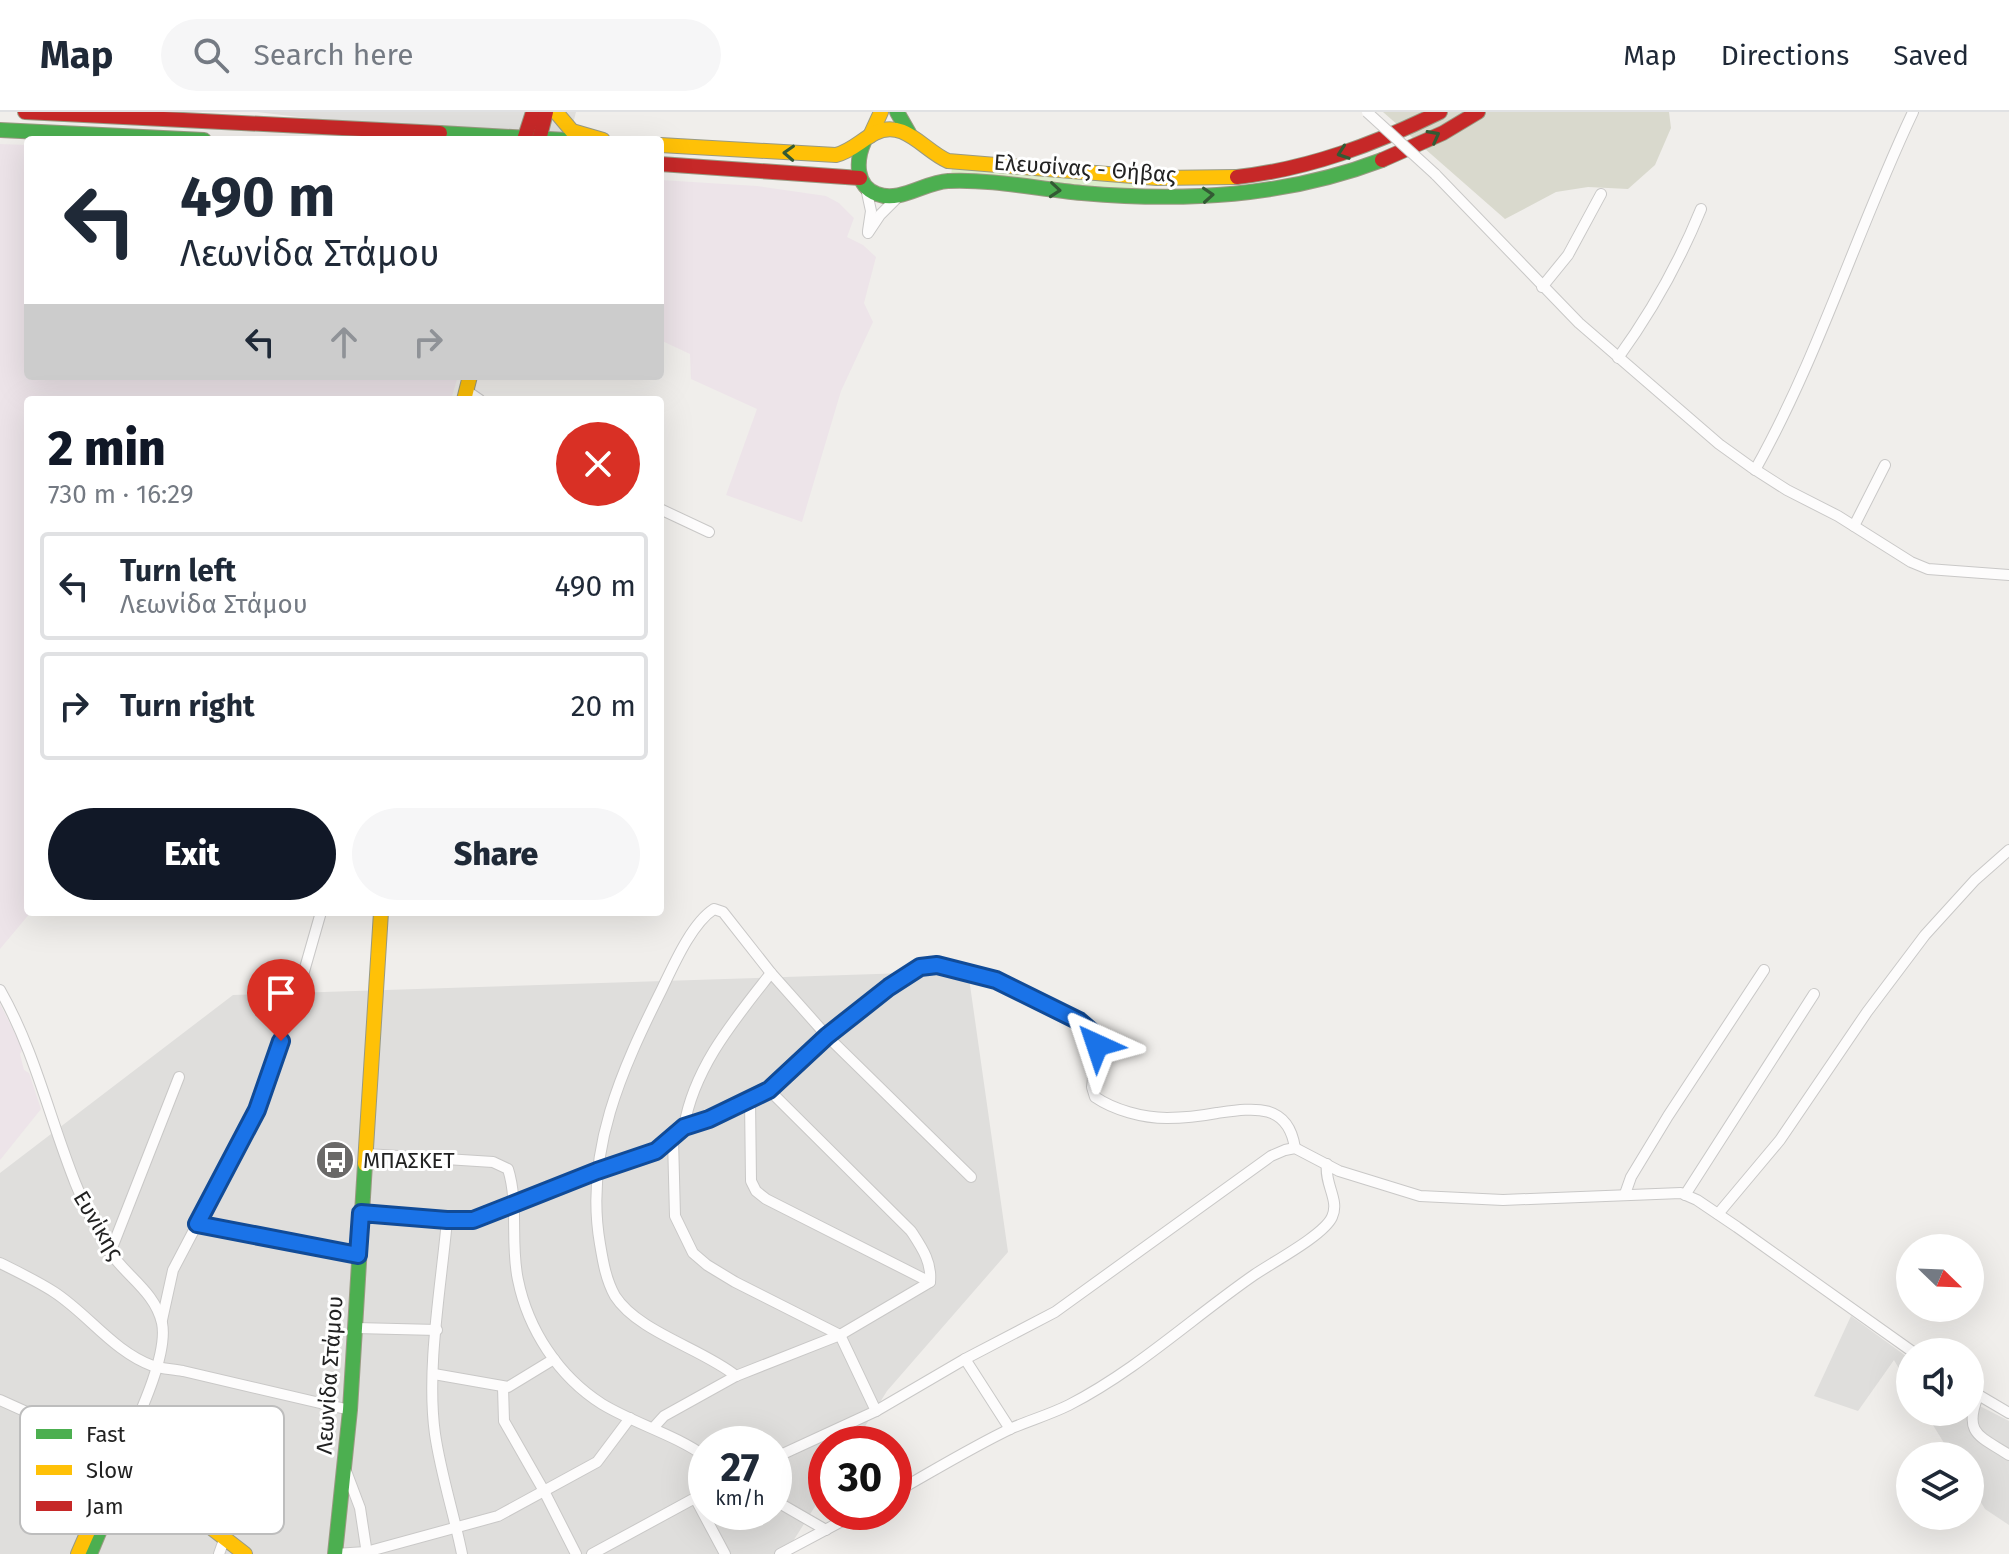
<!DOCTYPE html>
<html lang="en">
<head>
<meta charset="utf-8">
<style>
	:root { --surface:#fff; --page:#f6f6f7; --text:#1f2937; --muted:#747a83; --line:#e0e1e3; --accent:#111827 }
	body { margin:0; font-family:"Fira Sans",sans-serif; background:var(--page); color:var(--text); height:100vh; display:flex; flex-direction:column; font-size:30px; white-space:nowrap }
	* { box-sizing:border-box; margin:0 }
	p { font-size:26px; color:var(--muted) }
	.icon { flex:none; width:44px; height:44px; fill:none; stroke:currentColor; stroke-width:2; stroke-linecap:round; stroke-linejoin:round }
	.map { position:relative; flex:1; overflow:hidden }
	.drawer { position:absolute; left:24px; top:284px; width:640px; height:520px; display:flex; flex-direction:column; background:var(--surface); border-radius:8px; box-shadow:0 8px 32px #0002 }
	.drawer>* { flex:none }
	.hud { position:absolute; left:24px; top:24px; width:640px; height:244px; border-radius:8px; box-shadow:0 8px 32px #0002; background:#fff; color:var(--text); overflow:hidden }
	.needle { width:52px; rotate:113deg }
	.buttons { position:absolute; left:1896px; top:1122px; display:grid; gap:16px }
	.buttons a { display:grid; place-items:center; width:88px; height:88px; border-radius:50%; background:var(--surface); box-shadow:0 8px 32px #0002; font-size:40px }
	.speed { position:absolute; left:688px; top:1314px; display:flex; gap:16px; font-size:40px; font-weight:700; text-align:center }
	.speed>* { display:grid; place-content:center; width:104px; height:104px; border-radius:50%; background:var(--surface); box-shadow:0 8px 32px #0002; line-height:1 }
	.speed small { font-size:20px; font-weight:400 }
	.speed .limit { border:12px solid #d22; background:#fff; color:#111 }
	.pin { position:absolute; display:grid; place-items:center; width:68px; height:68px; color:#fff; margin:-82px -34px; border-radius:50% 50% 50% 0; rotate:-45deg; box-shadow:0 0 8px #0007 }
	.pin .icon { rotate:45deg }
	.me { position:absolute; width:88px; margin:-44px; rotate:318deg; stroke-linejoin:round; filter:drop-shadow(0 0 6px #0008) }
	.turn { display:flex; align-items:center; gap:28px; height:168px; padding:0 24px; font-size:36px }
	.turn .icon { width:104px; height:104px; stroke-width:2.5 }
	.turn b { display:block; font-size:56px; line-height:68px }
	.lanes { display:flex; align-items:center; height:76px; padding:0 24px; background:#0003; justify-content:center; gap:40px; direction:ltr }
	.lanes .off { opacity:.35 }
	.round { display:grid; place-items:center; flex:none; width:84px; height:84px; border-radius:42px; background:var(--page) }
	.head { display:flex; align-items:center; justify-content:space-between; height:136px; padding:0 24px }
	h1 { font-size:48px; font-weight:800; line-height:60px; color:var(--accent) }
	.button { display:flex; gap:16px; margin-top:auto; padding:16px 24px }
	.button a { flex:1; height:92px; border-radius:48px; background:var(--accent); color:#fff; font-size:32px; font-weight:800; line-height:92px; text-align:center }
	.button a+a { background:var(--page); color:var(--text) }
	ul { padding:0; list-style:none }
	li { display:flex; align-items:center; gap:24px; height:108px; margin:0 16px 12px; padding:0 8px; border:4px solid var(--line); border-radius:8px }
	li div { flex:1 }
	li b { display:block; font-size:30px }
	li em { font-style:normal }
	header { display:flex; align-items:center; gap:48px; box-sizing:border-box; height:112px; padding:0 40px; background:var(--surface); border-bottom:2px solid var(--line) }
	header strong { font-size:38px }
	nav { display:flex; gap:44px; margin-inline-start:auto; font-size:28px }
	.search { width:560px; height:72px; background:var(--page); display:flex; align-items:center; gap:20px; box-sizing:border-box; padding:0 28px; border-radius:44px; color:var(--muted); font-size:30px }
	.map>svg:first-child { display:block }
</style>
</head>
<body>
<header>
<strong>Map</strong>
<div class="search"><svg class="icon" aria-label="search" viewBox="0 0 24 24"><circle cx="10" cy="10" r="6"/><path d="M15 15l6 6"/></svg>Search here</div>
<nav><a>Map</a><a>Directions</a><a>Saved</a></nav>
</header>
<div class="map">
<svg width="2009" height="1442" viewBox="0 0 2009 1442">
	<rect width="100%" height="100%" fill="#f0eeeb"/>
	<g fill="#dfdedc" fill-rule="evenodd">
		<polygon points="257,0 576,0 569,28 490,28"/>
		<path d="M 968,859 L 1008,1140 L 887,1279 L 854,1332 L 826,1332 L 826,1377 L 785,1442 L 0,1442 L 0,1061 L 233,883 ZM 706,1332 L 774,1332 L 774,1400 L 706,1400 Z"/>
		<polygon points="1851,1204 1910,1247 1910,1275 1894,1248 1858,1299 1814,1284"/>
		<polygon points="1970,1289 2009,1309 2009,1413 1985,1397 1970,1373 1970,1344 1952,1344 1925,1300 1970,1300"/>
	</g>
	<g fill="#ede4e9">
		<polygon points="0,32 28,33 28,264 458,264 451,288 28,288 28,800 31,800 0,837"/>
		<polygon points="660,68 757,74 826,84 839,91 854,106 847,125 863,133 876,145 864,191 873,210 841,279 802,410 726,383 757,297 691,267 690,242 660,228"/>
		<polygon points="0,892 23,937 20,942 24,958 29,961 41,997 0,1048"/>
	</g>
	<polygon fill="#d9d9cd" points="1383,0 1669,0 1671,16 1655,53 1628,77 1588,75 1556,80 1505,107"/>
	<polygon fill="#ddeccb" points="952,56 1139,71 1138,79 951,63"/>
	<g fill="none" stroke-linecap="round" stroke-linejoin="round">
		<g stroke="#c9c8c7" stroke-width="12">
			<g id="street">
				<polyline points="1435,62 1579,211 1719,332 1751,355 1787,378 1838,404 1911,450 1928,457 2009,463"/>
				<polyline points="866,76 871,99 868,119"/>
				<polyline points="868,121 880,103 899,84"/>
				<polyline points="1542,175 1568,143 1601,82"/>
				<path d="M 1618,246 C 1652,199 1679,151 1701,97"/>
				<polyline points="467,279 480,288"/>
				<path d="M 1755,358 C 1819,244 1857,118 1913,0"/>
				<polyline points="660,397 709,420"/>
				<polyline points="1854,414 1885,353"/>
				<path d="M 0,878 C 47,960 58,1057 108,1137 C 124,1163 155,1179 162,1211 C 169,1245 133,1316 119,1349"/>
				<polyline points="750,988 751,1069 756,1079 766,1087 930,1170"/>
				<path d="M 684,1015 C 694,955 735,907 771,861"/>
				<polyline points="673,1027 675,1104 693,1141 707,1153 735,1170 840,1223 876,1299"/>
				<path d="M 367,1042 L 493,1050 L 508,1057 C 519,1092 510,1132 518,1168 C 528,1217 558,1264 602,1292 C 635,1312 674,1322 706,1345"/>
				<polyline points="1625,1082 1631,1065 1668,1004 1764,858"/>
				<polyline points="1685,1083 1814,882"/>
				<path d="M 361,1101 L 447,1108 L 473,1108 L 597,1059 L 656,1039 L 684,1015 L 709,1007 L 769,978 L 827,924 L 889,875 L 920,855 L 937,853 L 996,868 L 1079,909 L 1093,921 L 1097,933 L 1092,975 L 1095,985 C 1114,998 1143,1006 1167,1006 C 1183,1006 1201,1004 1217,1001 C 1253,996 1288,990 1295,1036"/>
				<polyline points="1718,1102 1780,1028 1867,900 1925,823 1975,768 2009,738"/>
				<path d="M 447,1108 C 441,1175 426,1257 435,1322 C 441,1363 454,1402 462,1442"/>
				<polyline points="197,1112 358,1143"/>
				<polyline points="110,1141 179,965"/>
				<path d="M 0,1151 C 18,1160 37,1169 54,1180 C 88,1202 114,1240 153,1254 C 162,1257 173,1257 183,1259 L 350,1298"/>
				<polyline points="162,1208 173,1158 257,998 301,870 321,800"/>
				<polyline points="356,1216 437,1218"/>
				<polyline points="965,1247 1010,1317"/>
				<polyline points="434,1262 508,1275 554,1247"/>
				<path d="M 736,1264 C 703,1237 638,1220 615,1184 C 606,1168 603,1150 600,1132 C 584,1040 622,957 662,877 C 674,852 692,811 714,797 L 723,800 L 771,861 L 827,924 L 971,1065"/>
				<polyline points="503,1275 504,1309 544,1379 576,1442"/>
				<polyline points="1970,1278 2009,1301"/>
				<path d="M 1978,1284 C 1963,1322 1980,1324 2009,1343"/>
				<polyline points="0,1288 122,1343"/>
				<path d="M 654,1315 L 664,1304 L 736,1264 L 840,1223 L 930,1170 C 932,1150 922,1136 911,1119 L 769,978"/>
				<polyline points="774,1346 876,1299 965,1247 1055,1200 1271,1044 1285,1038 1295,1036 1339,1059 1420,1084 1503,1088 1681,1081 1697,1088 1737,1115 1913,1240"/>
				<polyline points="346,1359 360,1396 367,1442"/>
				<path d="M 894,1381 C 933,1359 972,1335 1012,1316 C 1031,1308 1051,1302 1069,1293 C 1137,1258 1192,1206 1254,1163 C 1273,1150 1324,1123 1332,1105 C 1340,1088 1324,1072 1327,1052"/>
				<polyline points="695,1386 725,1442"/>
				<polyline points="774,1388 826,1418"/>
				<polyline points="219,1442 225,1425"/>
				<polyline points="335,1442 366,1440 498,1404 597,1350 630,1306"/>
				<polyline points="592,1442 706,1380"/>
				<polyline points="780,1442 859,1400"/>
			</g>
		</g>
		<g stroke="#999a82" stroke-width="16">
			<g id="fast">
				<polyline points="897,0 909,21"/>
				<polyline points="0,18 204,28"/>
				<polyline points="440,21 566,28"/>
				<path d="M 864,30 C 856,48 855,74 877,82 C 900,91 925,70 948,69 C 992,67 1038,77 1082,81 C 1184,90 1285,85 1382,48"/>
				<polyline points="90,1442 127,1353"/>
				<polyline points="335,1442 350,1298 365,1052"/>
			</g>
		</g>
		<g stroke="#999a82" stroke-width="16">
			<g id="slow">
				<polyline points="556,0 572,19 603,28"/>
				<polyline points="870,24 881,0"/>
				<path d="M 660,33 L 836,43 C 852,39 861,28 875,21 C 904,6 924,39 948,49 L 1157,66 L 1237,65"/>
				<polyline points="464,288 470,264"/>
				<polyline points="365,1052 381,800"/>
				<polyline points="78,1442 119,1349 138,1359 245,1442"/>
			</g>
		</g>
		<g stroke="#999a82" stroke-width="16">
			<g id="jam">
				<polyline points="25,0 440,21"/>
				<polyline points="524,28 533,0"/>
				<polyline points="539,28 546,0"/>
				<polyline points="1382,48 1443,21 1478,0"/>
				<polyline points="660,52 860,66"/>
				<path d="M 1237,65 C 1309,57 1375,32 1440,0"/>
			</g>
		</g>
		<use href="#street" stroke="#fdfcfc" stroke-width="10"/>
		<use href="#fast" stroke="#4caf50" stroke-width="14"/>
		<use href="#slow" stroke="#ffc107" stroke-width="14"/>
		<use href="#jam" stroke="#c62828" stroke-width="14"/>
		<g stroke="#c9c8c7" stroke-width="12" stroke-linecap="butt">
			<polyline id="street-bridge" points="1367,0 1435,62"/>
		</g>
		<use href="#street-bridge" stroke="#fdfcfc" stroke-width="10"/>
	</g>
	<defs><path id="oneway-chevron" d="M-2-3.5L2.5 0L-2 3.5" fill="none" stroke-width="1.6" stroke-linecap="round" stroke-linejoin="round" transform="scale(2)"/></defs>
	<g stroke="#335a34">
		<use href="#oneway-chevron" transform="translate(1434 24) rotate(-28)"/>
		<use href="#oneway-chevron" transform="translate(789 41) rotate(-177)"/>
		<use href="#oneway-chevron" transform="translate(1343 41) rotate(161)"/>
		<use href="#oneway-chevron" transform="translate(1055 78) rotate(5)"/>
		<use href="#oneway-chevron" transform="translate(1208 83) rotate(-4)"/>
	</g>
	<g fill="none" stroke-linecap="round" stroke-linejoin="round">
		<g stroke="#114b97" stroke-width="20">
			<polyline id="route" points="281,929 257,998 197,1112 358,1143 361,1101 447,1108 473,1108 597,1059 656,1039 684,1015 709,1007 769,978 827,924 889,875 920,855 937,853 996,868 1079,909 1093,921 1097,933"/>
		</g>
		<use href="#route" stroke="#1a73e8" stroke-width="14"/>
	</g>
	<defs>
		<g id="bus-disc" transform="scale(2)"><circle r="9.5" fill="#6a6968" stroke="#fff"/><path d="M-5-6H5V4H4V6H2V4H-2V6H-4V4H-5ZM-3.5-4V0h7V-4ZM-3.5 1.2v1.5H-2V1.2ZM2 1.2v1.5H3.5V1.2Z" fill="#fff"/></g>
	</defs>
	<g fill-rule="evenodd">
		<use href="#bus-disc" x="335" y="1048"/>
	</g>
	<g text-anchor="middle" stroke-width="6" stroke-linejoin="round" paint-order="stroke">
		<g font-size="22" fill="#222" stroke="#fff">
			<text transform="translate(1085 56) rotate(4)" y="8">Ελευσίνας - Θήβας</text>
			<text transform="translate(99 1113) rotate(59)" y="8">Ευνίκης</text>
			<text transform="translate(329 1263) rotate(-86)" y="8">Λεωνίδα Στάμου</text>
		</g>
		<g font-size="22" fill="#222" stroke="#fff" text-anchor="start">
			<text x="363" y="1056">ΜΠΑΣΚΕΤ</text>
		</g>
	</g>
	<rect x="20" y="1294" width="264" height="128" rx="12" fill="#fff" stroke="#bdbdbd" stroke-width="2"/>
	<rect x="36" y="1317" width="36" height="10" fill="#4caf50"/>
	<rect x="36" y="1353" width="36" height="10" fill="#ffc107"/>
	<rect x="36" y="1389" width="36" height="10" fill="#c62828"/>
	<g font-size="22" fill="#222">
		<text x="86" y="1330">Fast</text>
		<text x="86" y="1366">Slow</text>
		<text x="86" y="1402">Jam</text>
	</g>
</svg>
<div class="buttons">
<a><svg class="needle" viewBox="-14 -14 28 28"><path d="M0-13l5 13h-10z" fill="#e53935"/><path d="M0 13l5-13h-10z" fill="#747a83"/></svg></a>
<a><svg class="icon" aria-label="sound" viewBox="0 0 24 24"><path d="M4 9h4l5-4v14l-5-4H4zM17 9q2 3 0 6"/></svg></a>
<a><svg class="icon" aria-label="layers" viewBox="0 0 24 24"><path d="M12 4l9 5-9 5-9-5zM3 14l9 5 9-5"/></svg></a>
</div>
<div class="speed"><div>27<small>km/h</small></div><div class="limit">30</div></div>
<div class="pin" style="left:281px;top:929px;background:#d93025"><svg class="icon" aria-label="arrive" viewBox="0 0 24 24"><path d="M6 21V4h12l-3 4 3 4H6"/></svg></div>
<svg class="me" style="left:1097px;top:933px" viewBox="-20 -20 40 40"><path d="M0-17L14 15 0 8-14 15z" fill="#1a73e8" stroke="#fff" stroke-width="4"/></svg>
<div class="hud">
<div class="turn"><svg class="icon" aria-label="left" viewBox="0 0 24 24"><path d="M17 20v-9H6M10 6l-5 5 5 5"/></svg><div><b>490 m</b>Λεωνίδα Στάμου</div></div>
<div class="lanes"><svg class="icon" aria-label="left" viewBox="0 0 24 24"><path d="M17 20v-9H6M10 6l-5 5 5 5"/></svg><svg class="icon off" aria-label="ahead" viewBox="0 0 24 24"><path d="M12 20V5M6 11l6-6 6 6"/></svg><svg class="icon off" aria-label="right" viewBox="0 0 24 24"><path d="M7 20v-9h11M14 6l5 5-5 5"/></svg></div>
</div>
<section class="drawer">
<div class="head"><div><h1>2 min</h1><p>730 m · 16:29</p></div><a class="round" style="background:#d93025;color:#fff"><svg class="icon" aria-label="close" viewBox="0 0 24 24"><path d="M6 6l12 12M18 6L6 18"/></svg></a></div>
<ul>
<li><svg class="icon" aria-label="left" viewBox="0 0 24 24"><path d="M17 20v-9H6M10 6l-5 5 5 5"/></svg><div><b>Turn left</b><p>Λεωνίδα Στάμου</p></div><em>490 m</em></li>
<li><svg class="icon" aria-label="right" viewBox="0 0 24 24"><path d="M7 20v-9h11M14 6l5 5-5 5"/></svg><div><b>Turn right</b></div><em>20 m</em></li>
</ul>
<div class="button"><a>Exit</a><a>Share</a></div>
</section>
</div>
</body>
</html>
